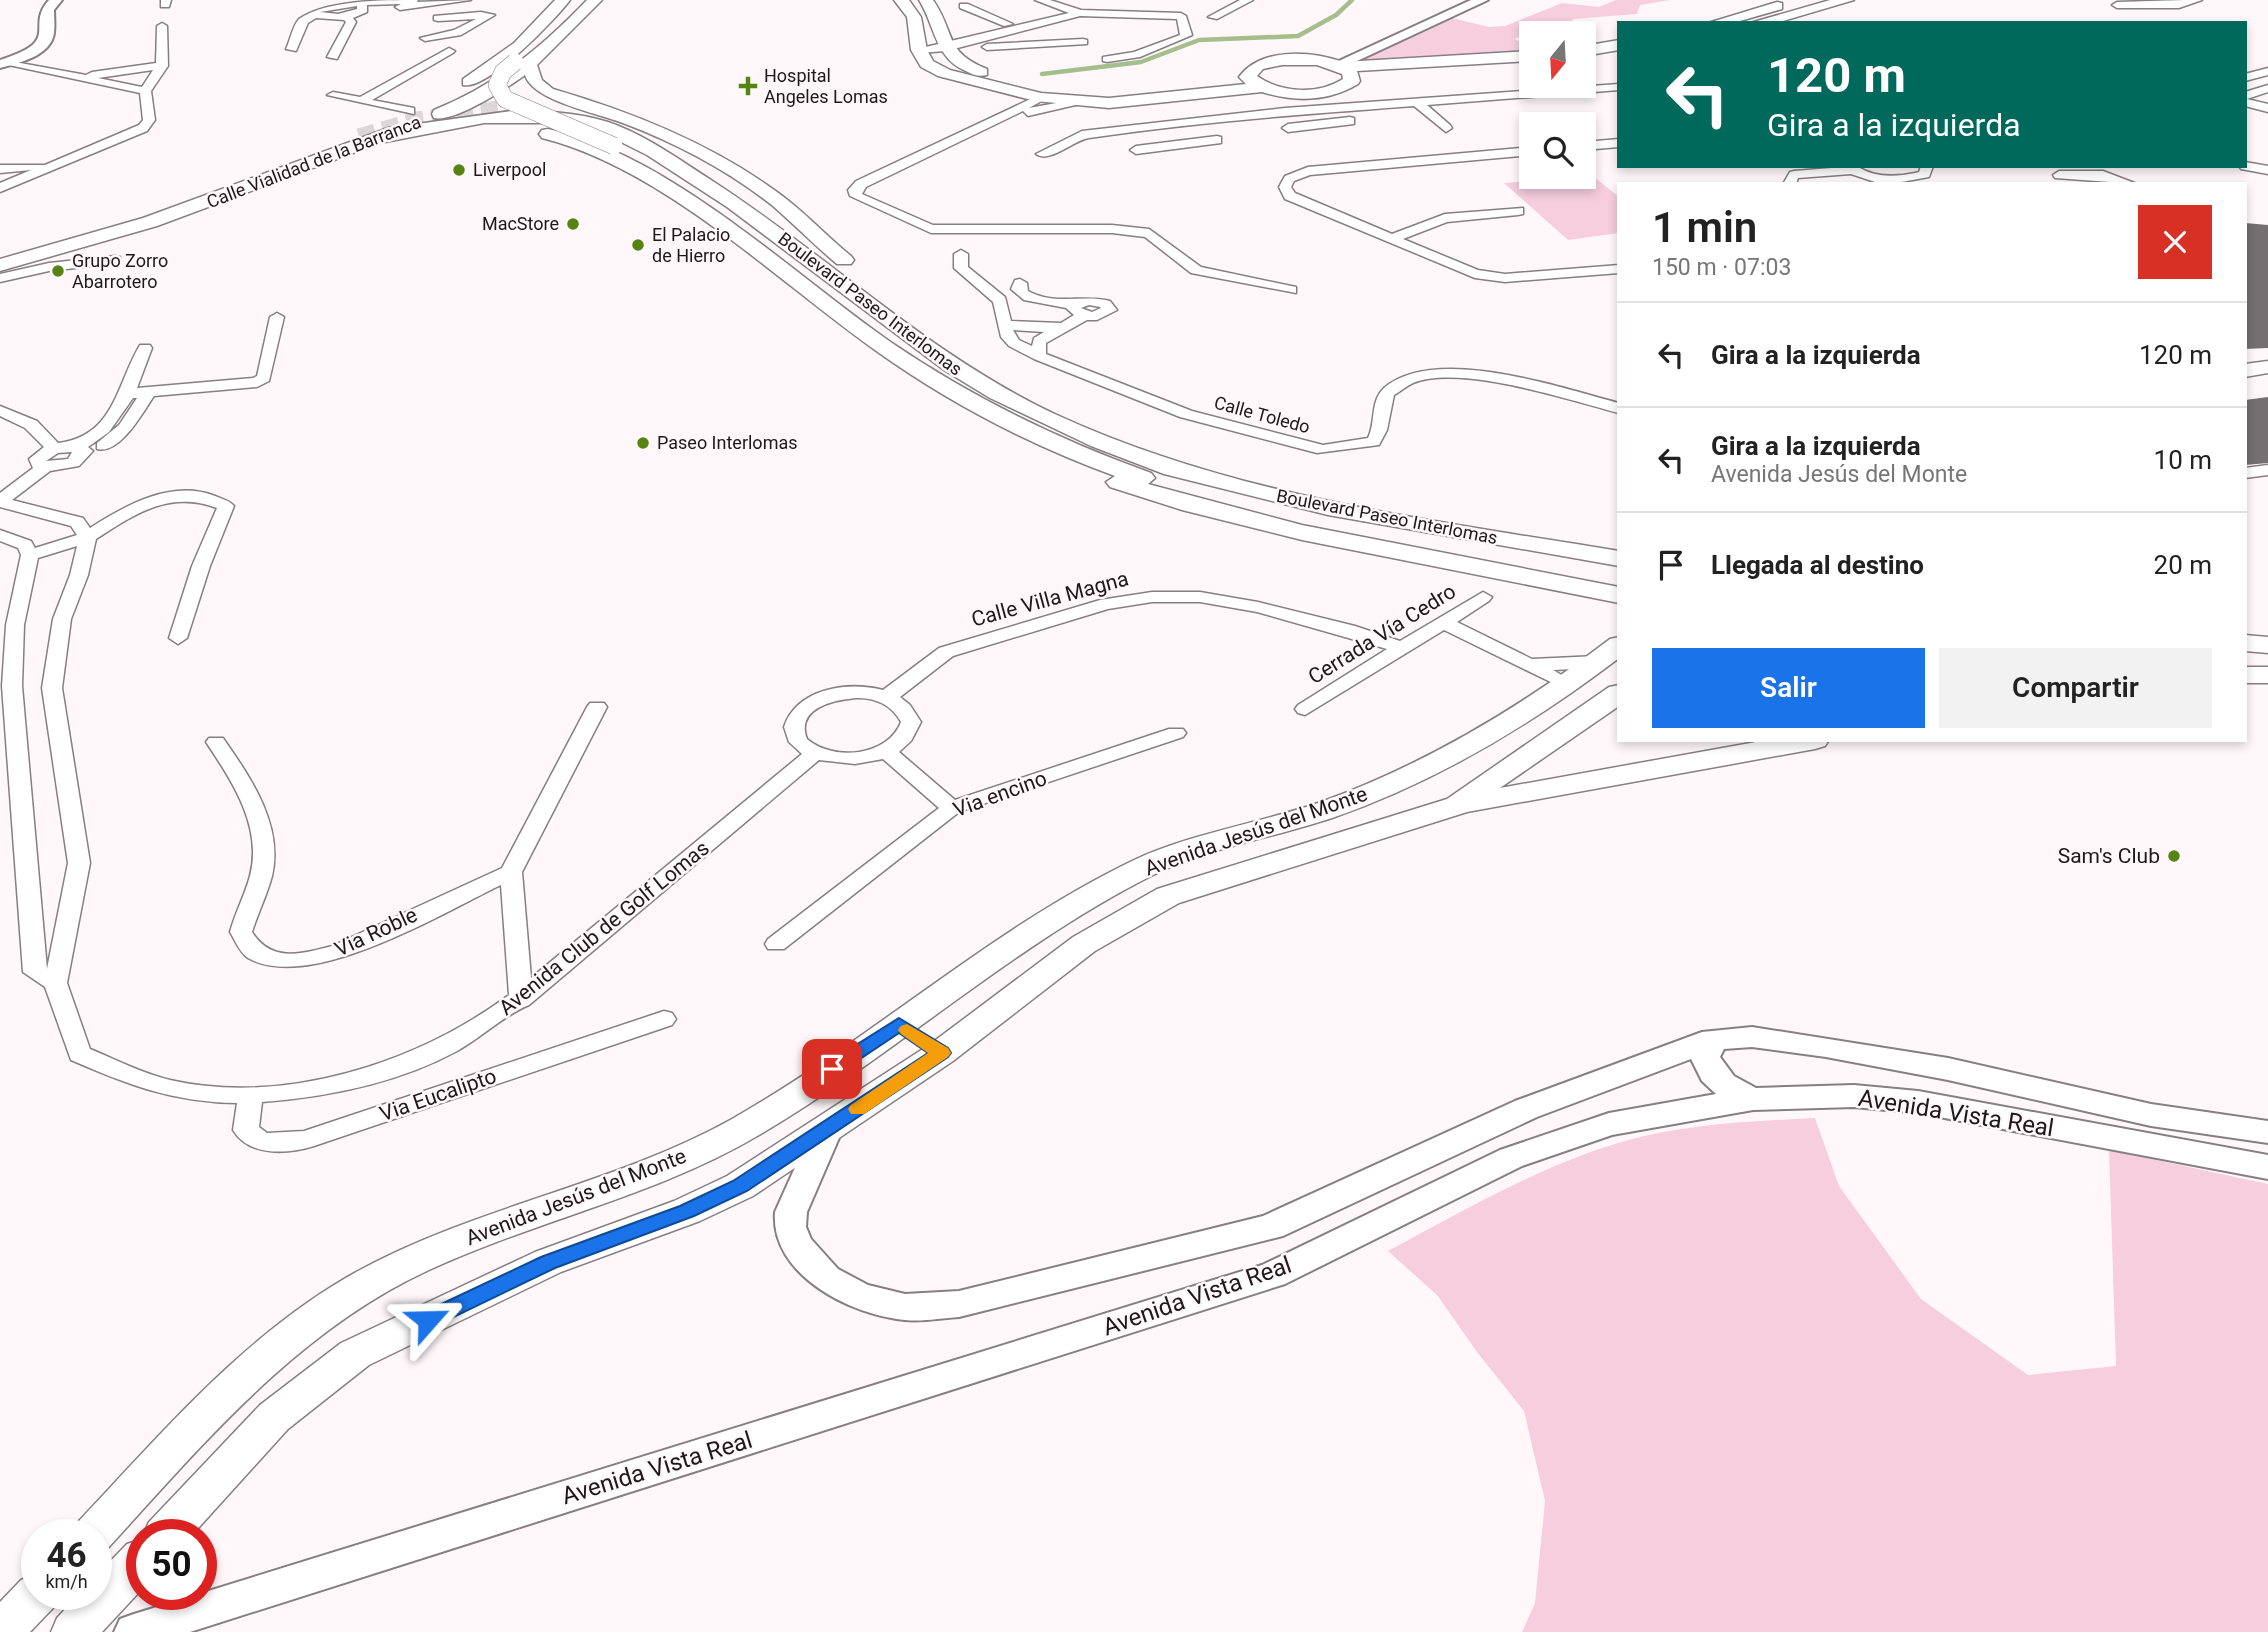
<!DOCTYPE html>
<html lang="es">
<head>
<meta charset="utf-8">
<style>
	:root { --surface:#fff; --page:#f2f2f2; --text:#222; --muted:#767676; --line:#e0e0e0; --accent:#1a73e8 }
	body { margin:0; font-family:Roboto,sans-serif; background:var(--page); color:var(--text); height:100vh; display:flex; flex-direction:column; font-size:26px; white-space:nowrap }
	* { box-sizing:border-box; margin:0 }
	p { font-size:23px; color:var(--muted) }
	.icon { flex:none; width:38px; height:38px; fill:none; stroke:currentColor; stroke-width:2; stroke-linecap:round; stroke-linejoin:round }
	.map { position:relative; flex:1; overflow:hidden }
	.sheet { position:absolute; left:1617px; top:182px; width:630px; height:560px; display:flex; flex-direction:column; background:var(--surface); border-radius:0px; box-shadow:0 4px 10px #0003 }
	.sheet>* { flex:none }
	.banner { position:absolute; left:1617px; top:21px; width:630px; height:147px; border-radius:0px; box-shadow:0 4px 10px #0003; background:#00695c; color:#fff; overflow:hidden }
	.needle { width:46px; rotate:198deg }
	.buttons { position:absolute; left:1519px; top:21px; display:grid; gap:14px }
	.buttons a { display:grid; place-items:center; width:77px; height:77px; border-radius:0px; background:var(--surface); box-shadow:0 4px 10px #0003; font-size:35px }
	.speed { position:absolute; left:21px; top:1519px; display:flex; gap:14px; font-size:35px; font-weight:700; text-align:center }
	.speed>* { display:grid; place-content:center; width:91px; height:91px; border-radius:50%; background:var(--surface); box-shadow:0 4px 10px #0003; line-height:1 }
	.speed small { font-size:18px; font-weight:400 }
	.speed .limit { border:10px solid #d22; background:#fff; color:#111 }
	.pin { position:absolute; display:grid; place-items:center; width:60px; height:60px; color:#fff; margin:-30px; border-radius:14px; box-shadow:0 4px 10px #0006 }
	.me { position:absolute; width:77px; margin:-38px; rotate:65deg; stroke-linejoin:round; filter:drop-shadow(0 0 5px #0008) }
	.turn { display:flex; align-items:center; gap:24px; height:147px; padding:0 35px; font-size:32px }
	.turn .icon { width:91px; height:91px; stroke-width:2.5 }
	.turn b { display:block; font-size:49px; line-height:60px }
	.round { display:grid; place-items:center; flex:none; width:74px; height:74px; border-radius:0px; background:var(--page) }
	.headline { display:flex; align-items:center; justify-content:space-between; height:119px; padding:0 35px }
	h1 { font-size:42px; font-weight:600; line-height:52px }
	.primary-button { display:flex; gap:14px; margin-top:auto; padding:14px 35px }
	.primary-button a { flex:1; height:80px; border-radius:0px; background:var(--accent); color:#fff; font-size:28px; font-weight:600; line-height:80px; text-align:center }
	.primary-button a+a { background:var(--page); color:var(--text) }
	ul { padding:0; list-style:none }
	li { display:flex; align-items:center; gap:21px; height:105px; padding:0 35px; border-top:2px solid var(--line) }
	li div { flex:1 }
	li b { display:block; font-size:26px }
	li em { font-style:normal }
	.map>svg:first-child { display:block }
</style>
</head>
<body>
<div class="map">
<svg width="2268" height="1632" viewBox="0 0 2268 1632">
	<rect width="100%" height="100%" fill="#fff7fa"/>
	<g fill="#f7cede">
		<polygon points="1616,0 1670,0 1640,5 1637,14 1573,19 1570,24 1538,28 1514,39 1531,47 1531,51 1355,62 1452,18 1489,27 1505,26 1562,3 1599,7"/>
		<polygon points="1584,173 1589,173 1619,197 1619,233 1568,240 1504,183 1584,177"/>
		<path d="M 1815,1118 L 1839,1186 L 1921,1299 L 2028,1375 L 2116,1366 L 2109,1150 L 2268,1184 L 2268,1632 L 1522,1632 L 1535,1603 L 1545,1501 L 1524,1411 L 1477,1352 L 1437,1295 L 1388,1251 C 1465,1210 1541,1165 1625,1141 C 1684,1124 1754,1121 1815,1118 Z"/>
	</g>
	<g fill="none" stroke-linecap="round" stroke-linejoin="round">
		<polyline stroke="#a4bf8c" stroke-width="4.5" points="1042,74 1141,62 1199,40 1298,36 1336,15 1352,0"/>
	</g>
	<g fill="#766f72">
		<polygon points="2245,223 2268,225 2268,348 2245,349"/>
		<polygon points="2268,397 2268,463 2245,465 2245,400"/>
	</g>
	<g fill="none" stroke-linecap="round" stroke-linejoin="round">
		<polyline stroke="#ddd6d8" stroke-width="17" stroke-dasharray="17 8" stroke-linecap="butt" points="359,137 417,120 498,109"/>
		<g stroke="#867f82" stroke-width="3">
			<g id="minor">
				<polygon points="161,0 171,0 169,7 161,7"/>
				<path d="M 418,0 L 417,2 L 471,0 L 400,10 L 395,7 L 401,4 L 367,5 L 367,12 L 353,18 L 356,22 L 337,59 L 327,57 L 346,22 L 344,20 L 316,18 L 308,23 L 296,51 L 286,49 C 290,41 293,25 299,19 C 326,0 381,0 418,0 ZM 357,6 L 357,9 L 338,14 L 320,12 Z"/>
				<polygon points="1035,0 1050,0 1081,10 1181,13 1186,16 1192,35 1140,57 1107,62 1103,61 1103,57 1134,52 1180,35 1177,19 1080,16 946,51 919,53 913,50 1069,13"/>
				<polygon points="1240,0 1253,0 1217,19 1208,17"/>
				<polygon points="2185,0 2202,0 2179,8 2117,8 2112,5 2117,2"/>
				<polygon points="960,4 968,4 1013,24 1004,26 960,8"/>
				<polygon points="481,12 495,15 461,35 425,41 420,38 454,30 476,19 438,21 434,20 434,16"/>
				<path d="M 162,23 L 167,26 L 168,66 L 151,91 L 155,120 L 147,131 L 0,192 L 0,183 L 31,170 L 0,173 L 0,165 L 45,165 L 139,125 L 143,120 L 140,93 L 4,64 L 4,60 L 86,75 L 92,72 L 156,63 L 157,26 ZM 153,70 L 142,87 L 98,78 Z"/>
				<polygon points="1083,39 1087,40 1087,44 987,50 982,47 987,44"/>
				<polygon points="449,48 455,51 453,53 372,100 414,108 414,114 327,95 333,92 360,97"/>
				<polygon points="2268,68 2268,75 2245,81 2245,74"/>
				<path d="M 1619,84 L 1619,90 L 1427,105 L 1450,125 L 1452,128 L 1446,132 L 1414,106 C 1306,114 1197,122 1089,138 C 1074,140 1049,164 1036,154 L 1082,131 L 1285,108 Z"/>
				<polygon points="2268,85 2268,92 2247,99 2268,104 2268,112 2245,106 2245,92"/>
				<polygon points="1037,96 1047,98 1029,108 1078,99 1084,103 1028,116 1023,111 866,187 862,194 933,225 1112,225 1149,229 1201,267 1296,287 1296,293 1191,273 1145,237 1112,233 931,233 850,196 848,190 856,181"/>
				<polygon points="1350,117 1354,118 1354,124 1288,132 1282,128 1288,124"/>
				<polygon points="1217,136 1221,137 1221,143 1136,154 1130,150 1136,146"/>
				<polygon points="1619,139 1619,147 1584,150 1584,142"/>
				<polygon points="1531,147 1531,155 1310,175 1294,181 1291,187 1295,193 1392,234 1445,214 1523,208 1523,214 1518,215 1447,222 1403,239 1478,270 1505,274 1619,265 1619,273 1505,282 1475,278 1285,199 1279,187 1285,176 1308,167"/>
				<polygon points="2245,162 2268,166 2268,174 2241,169 2239,166 2245,166"/>
				<path d="M 1857,166 C 1874,178 1895,177 1915,173 L 1919,172 L 1921,166 L 1933,166 L 1929,177 L 1896,183 L 1875,182 L 1851,174 L 1798,178 L 1796,184 L 1783,184 L 1790,172 L 1794,171 Z"/>
				<polygon points="2059,171 2103,171 2137,184 2055,178 2053,175"/>
				<path d="M 961,250 L 968,254 L 968,267 L 1005,297 L 1011,321 L 1061,323 L 1074,315 L 1066,308 L 1024,300 L 1011,289 L 1015,280 L 1020,279 L 1027,283 L 1028,291 C 1055,306 1082,294 1110,301 L 1117,310 L 1097,320 L 1087,320 L 1046,343 L 1046,354 L 1192,411 L 1323,445 L 1368,438 C 1376,422 1370,401 1384,388 C 1435,344 1561,388 1619,403 L 1619,413 C 1569,400 1461,364 1413,383 C 1406,386 1400,392 1394,395 L 1387,430 L 1379,445 L 1317,453 L 1180,417 L 1034,359 L 1009,346 L 1001,337 L 993,302 L 954,268 L 954,254 ZM 1089,305 L 1100,307 L 1101,308 L 1092,312 L 1081,308 ZM 1013,330 L 1044,332 L 1034,338 L 1032,346 L 1019,340 Z"/>
				<polygon points="115,256 120,257 120,263 49,271 0,282 0,274 49,263"/>
				<path d="M 277,313 L 284,317 L 269,381 L 257,387 L 154,396 C 143,412 120,455 97,449 L 97,443 L 119,425 L 137,398 L 133,398 L 109,432 L 88,447 L 93,451 L 79,466 L 50,471 L 12,500 L 83,518 L 90,528 C 126,505 172,479 215,496 C 222,499 229,500 234,506 L 210,566 L 187,638 L 178,644 L 169,638 L 192,566 L 217,508 C 169,490 135,514 96,539 L 88,575 L 71,619 L 62,688 L 90,863 L 67,983 L 90,1049 C 117,1060 141,1073 170,1080 C 285,1106 417,1063 509,995 L 501,885 C 440,914 311,993 248,958 C 240,953 235,940 230,932 C 235,913 245,895 250,876 C 263,827 232,781 206,742 L 209,738 L 223,738 C 250,777 284,825 272,876 C 267,895 258,913 252,932 C 272,963 301,954 332,946 L 502,868 L 587,707 L 590,703 L 604,703 L 607,707 L 522,872 L 531,978 L 802,754 L 789,742 L 784,727 C 797,688 848,681 883,690 L 939,648 L 1100,600 L 1152,592 L 1200,592 L 1258,602 L 1355,626 L 1400,641 L 1483,592 L 1492,597 L 1489,601 L 1457,622 L 1532,659 L 1597,656 L 1606,662 L 1597,668 L 1553,670 L 1577,684 L 1567,690 L 1444,630 L 1305,715 L 1298,713 L 1295,709 L 1298,705 L 1387,649 L 1257,612 L 1200,602 L 1152,602 L 1108,609 L 953,656 L 900,697 L 910,705 L 921,722 L 911,741 L 899,752 L 955,800 L 1169,729 L 1183,729 L 1186,733 L 1183,737 L 959,812 L 784,949 L 768,949 L 765,944 L 768,939 L 939,808 L 883,759 L 855,764 L 819,760 L 529,1005 C 504,1015 482,1037 457,1051 C 398,1083 328,1097 262,1102 L 259,1127 L 267,1133 L 304,1131 L 664,1011 L 672,1013 L 676,1019 L 672,1025 L 314,1146 C 288,1154 249,1157 233,1130 L 237,1103 C 172,1102 129,1085 71,1060 L 45,987 L 23,972 L 2,686 L 6,625 L 21,555 L 18,548 L 0,541 L 0,530 L 31,541 L 35,548 L 77,535 L 71,526 L 0,507 L 0,493 L 33,468 L 29,459 L 44,447 L 25,428 L 0,416 L 0,406 L 37,421 L 58,443 C 115,436 116,385 140,345 L 150,345 L 152,348 L 137,388 L 253,378 L 257,376 L 270,317 ZM 72,452 L 68,459 L 46,461 L 58,453 ZM 77,546 L 70,575 L 53,619 L 42,688 L 68,863 L 47,969 L 22,686 L 24,625 L 38,558 ZM 856,698 C 875,697 892,705 901,722 C 888,756 834,762 807,739 C 795,708 834,700 856,698 Z"/>
				<polygon points="2268,465 2268,475 2245,478 2245,468"/>
			</g>
		</g>
		<g stroke="#867f82" stroke-width="4">
			<g id="tertiary">
				<path d="M 49,0 L 62,0 L 54,10 C 54,17 55,25 54,33 C 51,56 19,63 0,68 L 0,60 C 64,40 24,28 49,0 Z"/>
				<polygon points="1471,0 1488,0 1342,68 1330,65"/>
				<path d="M 1752,1027 L 1948,1058 L 2151,1104 L 2268,1121 L 2268,1143 L 2151,1126 L 1948,1080 L 1826,1057 L 1752,1047 L 1724,1049 L 1720,1057 L 1734,1076 L 1756,1088 L 1854,1085 L 1918,1091 L 2268,1155 L 2268,1179 L 1918,1113 L 1854,1107 L 1753,1110 L 1612,1135 L 1522,1166 L 1285,1284 L 190,1632 L 114,1632 L 120,1619 L 134,1614 L 1262,1265 L 1500,1150 L 1609,1113 L 1716,1094 L 1702,1081 L 1691,1059 L 1537,1117 L 1283,1236 L 959,1317 C 942,1318 922,1322 905,1320 C 851,1315 770,1275 775,1212 L 815,1123 L 826,1120 L 837,1123 L 842,1131 L 807,1212 L 806,1227 L 811,1239 L 838,1269 L 868,1285 L 905,1294 L 959,1291 L 1263,1216 L 1515,1101 L 1702,1032 Z"/>
			</g>
		</g>
		<g stroke="#867f82" stroke-width="3">
			<g id="secondary">
				<path d="M 555,0 L 570,0 C 555,20 487,91 463,85 L 463,79 L 514,43 Z"/>
				<path d="M 587,0 L 602,0 L 537,65 L 542,80 L 553,89 C 632,112 710,143 777,192 C 804,211 826,236 851,256 L 854,260 L 851,264 L 837,264 C 815,246 795,225 773,206 C 729,171 676,143 623,123 C 597,113 533,101 525,75 C 507,88 455,123 434,118 L 432,114 L 434,110 C 496,85 541,48 587,0 Z"/>
				<path d="M 894,0 L 909,0 L 921,17 L 927,50 L 933,61 L 950,70 L 1041,93 L 1109,98 L 1246,84 L 1239,77 C 1261,47 1311,51 1343,62 L 1531,51 L 1531,61 L 1357,71 L 1360,81 L 1358,84 C 1328,102 1294,102 1262,92 L 1109,108 L 1035,101 L 938,76 L 921,67 L 911,50 L 907,17 ZM 1282,65 L 1317,65 L 1342,74 L 1343,79 C 1318,95 1281,93 1257,76 L 1263,69 Z"/>
				<path d="M 919,0 L 933,0 C 956,33 943,51 987,69 L 987,75 C 979,77 973,75 966,71 C 935,59 935,25 919,0 Z"/>
				<polygon points="1830,0 1854,0 1776,23 1750,23"/>
				<polygon points="1777,2 1782,3 1782,9 1733,23 1708,23"/>
				<polygon points="1619,40 1619,50 1584,56 1584,46"/>
				<path d="M 511,111 C 544,111 576,112 608,122 C 646,135 680,160 714,182 C 830,257 930,356 1057,415 C 1233,496 1429,520 1619,551 L 1619,566 L 1328,515 L 1164,474 L 1091,446 L 990,398 L 944,370 L 727,207 L 647,155 L 599,131 L 565,123 L 484,123 L 380,143 L 157,226 L 0,271 L 0,259 L 143,218 L 388,128 Z"/>
				<path d="M 548,129 C 665,151 794,275 892,343 C 973,398 1059,440 1151,473 L 1155,478 L 1148,484 L 1302,525 L 1619,587 L 1619,603 L 1302,540 L 1182,510 L 1110,487 L 1106,482 L 1115,476 C 1030,445 949,403 875,350 C 775,279 662,168 542,138 L 539,134 L 542,130 Z"/>
				<polygon points="2268,361 2268,373 2245,377 2245,364"/>
				<polygon points="2245,635 2268,637 2268,653 2245,651"/>
				<path d="M 1619,637 L 1619,658 C 1531,725 1436,782 1332,818 C 1275,837 1205,849 1153,875 C 1012,946 895,1055 759,1135 C 656,1196 537,1220 429,1270 C 297,1331 204,1443 108,1548 L 96,1553 L 96,1535 L 72,1535 L 78,1522 C 163,1432 247,1332 358,1271 C 477,1206 614,1185 732,1119 C 871,1040 989,930 1132,861 C 1188,834 1261,823 1321,802 C 1426,764 1521,707 1610,639 Z"/>
				<rect x="2245" y="667" width="23" height="16"/>
				<polygon points="1619,685 1619,706 1500,788 1767,740 1829,740 1825,746 1815,749 1467,812 1179,903 1095,951 953,1061 753,1196 700,1221 561,1272 369,1365 288,1429 192,1535 143,1535 149,1522 260,1405 341,1343 535,1252 674,1201 727,1176 929,1045 1073,937 1157,889 1447,799 1609,687"/>
				<polygon points="142,1539 142,1589 102,1632 51,1632 57,1618 79,1594 96,1594 96,1576 127,1544"/>
				<polygon points="37,1574 37,1594 59,1594 53,1608 30,1632 0,1632 0,1602 21,1580"/>
			</g>
		</g>
		<use href="#minor" fill="#fff" fill-rule="evenodd"/>
		<use href="#tertiary" fill="#fff" fill-rule="evenodd"/>
		<use href="#secondary" fill="#fff" fill-rule="evenodd"/>
		<g stroke="#867f82" stroke-width="18" stroke-linecap="butt">
			<polyline id="secondary-bridge" points="515,62 503,72 497,85 505,99 614,146"/>
		</g>
		<use href="#secondary-bridge" stroke="#fff" stroke-width="17"/>
	</g>
	<polygon fill="#1a73e8" stroke="#114b97" stroke-width="2" points="899,1018 948,1048 951,1053 948,1057 747,1191 694,1216 555,1268 435,1326 420,1326 417,1320 420,1314 541,1257 680,1206 733,1181 928,1053 899,1033 839,1073 826,1073 823,1069 826,1064"/>
	<polygon fill="#f59e0b" points="907,1024 948,1048 951,1053 948,1057 864,1114 851,1114 848,1109 851,1105 928,1053 901,1034 898,1030 901,1026"/>
	<g fill="#568413" stroke="#fff7fa" stroke-width="2.5">
		<path d="M744.5 75.5h7v7h7v7h-7v7h-7v-7h-7v-7h7z"/>
		<circle cx="459" cy="170" r="7"/>
		<circle cx="573" cy="224" r="7"/>
		<circle cx="638" cy="245" r="7"/>
		<circle cx="58" cy="271" r="7"/>
		<circle cx="643" cy="443" r="7"/>
		<circle cx="2174" cy="856" r="7"/>
	</g>
	<g text-anchor="middle" stroke-width="5" stroke-linejoin="round" paint-order="stroke">
		<g font-size="18" fill="#1c191a" stroke="#fff7fa" text-anchor="start">
			<text x="764" y="82">Hospital<tspan x="764" dy="21">Angeles Lomas</tspan></text>
			<text x="473" y="176">Liverpool</text>
			<text x="559" y="230" text-anchor="end">MacStore</text>
			<text x="652" y="241">El Palacio<tspan x="652" dy="21">de Hierro</tspan></text>
			<text x="72" y="267">Grupo Zorro<tspan x="72" dy="21">Abarrotero</tspan></text>
			<text x="657" y="449">Paseo Interlomas</text>
		</g>
		<g font-size="18" fill="#1c191a" stroke="#fff7fa">
			<text transform="translate(314 162) rotate(-21)" y="6">Calle Vialidad de la Barranca</text>
			<text transform="translate(870 304) rotate(37)" y="6">Boulevard Paseo Interlomas</text>
			<text transform="translate(1262 415) rotate(15)" y="6">Calle Toledo</text>
			<text transform="translate(1387 517) rotate(11)" y="6">Boulevard Paseo Interlomas</text>
		</g>
		<g font-size="21" fill="#1c191a" stroke="#fff7fa">
			<text transform="translate(1050 599) rotate(-15)" y="7">Calle Villa Magna</text>
			<text transform="translate(1382 634) rotate(-32)" y="7">Cerrada Vía Cedro</text>
			<text transform="translate(1000 794) rotate(-20)" y="7">Via encino</text>
			<text transform="translate(1256 831) rotate(-19)" y="7">Avenida Jesús del Monte</text>
			<text transform="translate(604 928) rotate(-39)" y="7">Avenida Club de Golf Lomas</text>
			<text transform="translate(376 932) rotate(-25)" y="7">Via Roble</text>
			<text transform="translate(438 1095) rotate(-19)" y="7">Via Eucalipto</text>
			<text transform="translate(576 1197) rotate(-21)" y="7">Avenida Jesús del Monte</text>
		</g>
		<g font-size="21" fill="#1c191a" stroke="#fff7fa" text-anchor="end">
			<text x="2160" y="863">Sam's Club</text>
		</g>
		<g font-size="24" fill="#1c191a" stroke="#fff7fa">
			<text transform="translate(1956 1113) rotate(9)" y="8">Avenida Vista Real</text>
			<text transform="translate(1197 1296) rotate(-19)" y="8">Avenida Vista Real</text>
			<text transform="translate(657 1468) rotate(-17)" y="8">Avenida Vista Real</text>
		</g>
	</g>
</svg>
<div class="buttons">
<a><svg class="needle" viewBox="-14 -14 28 28"><path d="M0-13l5 13h-10z" fill="#e53935"/><path d="M0 13l5-13h-10z" fill="#767676"/></svg></a>
<a><svg class="icon" aria-label="search" viewBox="0 0 24 24"><circle cx="10" cy="10" r="6"/><path d="M15 15l6 6"/></svg></a>
</div>
<div class="speed"><div>46<small>km/h</small></div><div class="limit">50</div></div>
<div class="pin" style="left:832px;top:1069px;background:#d93025"><svg class="icon" aria-label="arrive" viewBox="0 0 24 24"><path d="M6 21V4h12l-3 4 3 4H6"/></svg></div>
<svg class="me" style="left:428px;top:1320px" viewBox="-20 -20 40 40"><path d="M0-17L14 15 0 8-14 15z" fill="#1a73e8" stroke="#fff" stroke-width="4"/></svg>
<div class="banner">
<div class="turn"><svg class="icon" aria-label="left" viewBox="0 0 24 24"><path d="M17 20v-9H6M10 6l-5 5 5 5"/></svg><div><b>120 m</b>Gira a la izquierda</div></div>
</div>
<section class="sheet">
<div class="headline"><div><h1>1 min</h1><p>150 m · 07:03</p></div><a class="round" style="background:#d93025;color:#fff"><svg class="icon" aria-label="close" viewBox="0 0 24 24"><path d="M6 6l12 12M18 6L6 18"/></svg></a></div>
<ul>
<li><svg class="icon" aria-label="left" viewBox="0 0 24 24"><path d="M17 20v-9H6M10 6l-5 5 5 5"/></svg><div><b>Gira a la izquierda</b></div><em>120 m</em></li>
<li><svg class="icon" aria-label="left" viewBox="0 0 24 24"><path d="M17 20v-9H6M10 6l-5 5 5 5"/></svg><div><b>Gira a la izquierda</b><p>Avenida Jesús del Monte</p></div><em>10 m</em></li>
<li><svg class="icon" aria-label="arrive" viewBox="0 0 24 24"><path d="M6 21V4h12l-3 4 3 4H6"/></svg><div><b>Llegada al destino</b></div><em>20 m</em></li>
</ul>
<div class="primary-button"><a>Salir</a><a>Compartir</a></div>
</section>
</div>
</body>
</html>
